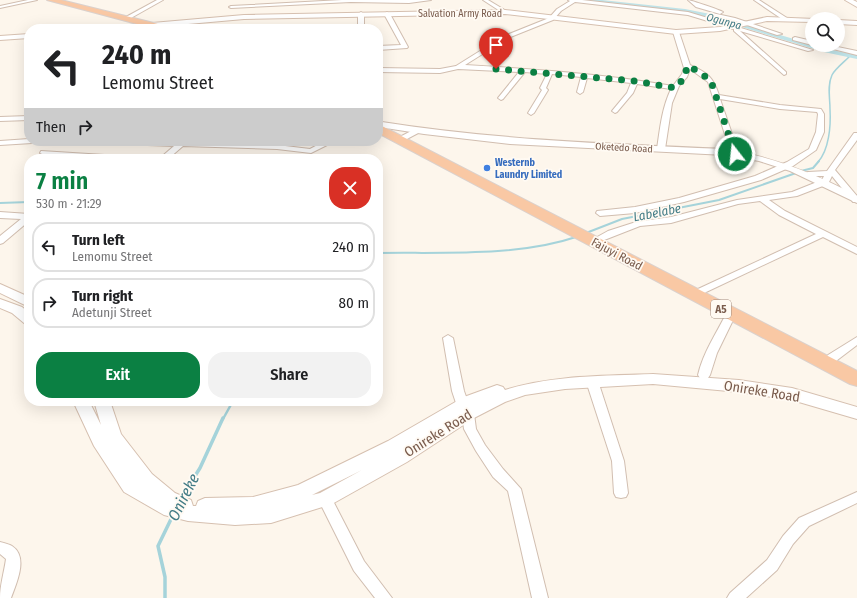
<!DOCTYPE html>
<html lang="en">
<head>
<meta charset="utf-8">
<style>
	:root { --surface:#fff; --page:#f2f2f2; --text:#202124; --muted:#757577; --line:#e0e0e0; --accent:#0b8043 }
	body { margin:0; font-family:"Fira Sans Condensed",sans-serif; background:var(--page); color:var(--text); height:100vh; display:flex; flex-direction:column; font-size:15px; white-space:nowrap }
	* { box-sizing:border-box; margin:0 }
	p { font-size:13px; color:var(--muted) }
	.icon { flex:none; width:22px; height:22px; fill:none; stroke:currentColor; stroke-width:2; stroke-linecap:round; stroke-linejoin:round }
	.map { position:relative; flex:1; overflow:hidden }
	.panel { position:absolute; left:24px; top:154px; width:359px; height:252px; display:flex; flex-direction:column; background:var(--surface); border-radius:16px; box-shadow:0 4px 16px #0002 }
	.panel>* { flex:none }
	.guide { position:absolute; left:24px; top:24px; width:359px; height:122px; border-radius:16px; box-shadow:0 4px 16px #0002; background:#fff; color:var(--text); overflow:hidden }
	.fabs { position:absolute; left:805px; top:12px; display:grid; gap:8px }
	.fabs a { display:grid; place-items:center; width:40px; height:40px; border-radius:50%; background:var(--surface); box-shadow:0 4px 16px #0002; font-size:20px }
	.pin { position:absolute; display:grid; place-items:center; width:34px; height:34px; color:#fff; margin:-41px -17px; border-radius:50% 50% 50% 0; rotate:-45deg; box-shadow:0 0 4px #0007 }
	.pin .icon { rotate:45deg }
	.me { position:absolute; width:44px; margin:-22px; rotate:344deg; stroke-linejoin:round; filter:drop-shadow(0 0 3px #0008) }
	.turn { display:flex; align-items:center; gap:14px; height:84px; padding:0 12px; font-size:18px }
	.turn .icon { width:52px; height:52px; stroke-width:2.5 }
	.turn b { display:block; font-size:28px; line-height:34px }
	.then { display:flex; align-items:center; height:38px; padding:0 12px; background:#0003; gap:8px; font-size:15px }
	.round { display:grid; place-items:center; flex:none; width:42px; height:42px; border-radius:16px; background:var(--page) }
	.overview { display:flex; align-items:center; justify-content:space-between; height:68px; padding:0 12px }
	h1 { font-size:24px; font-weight:600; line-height:30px; color:var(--accent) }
	.action { display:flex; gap:8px; margin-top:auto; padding:8px 12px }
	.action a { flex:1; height:46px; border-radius:16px; background:var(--accent); color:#fff; font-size:16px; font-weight:600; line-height:46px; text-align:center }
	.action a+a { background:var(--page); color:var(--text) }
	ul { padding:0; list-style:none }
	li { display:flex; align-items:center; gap:12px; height:50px; margin:0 8px 6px; padding:0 4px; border:2px solid var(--line); border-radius:16px }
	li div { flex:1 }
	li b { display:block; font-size:15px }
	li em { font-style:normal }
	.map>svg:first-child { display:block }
</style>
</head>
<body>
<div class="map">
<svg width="857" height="598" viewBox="0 0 857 598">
	<rect width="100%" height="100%" fill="#fdf6ec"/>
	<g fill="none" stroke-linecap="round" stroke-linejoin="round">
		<path stroke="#a5d3da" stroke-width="1.5" d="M 818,162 C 829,150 831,126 830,109 C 830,98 827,86 832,75 C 835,69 844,62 849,57"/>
		<g stroke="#a5d3da" stroke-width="2">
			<polyline points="801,171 813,168 819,161"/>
			<polyline points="0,203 29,202"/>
			<polyline points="586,233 622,219 719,200 796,173"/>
			<path d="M 378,253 C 440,252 517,257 576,237"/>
		</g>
		<polyline stroke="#a5d3da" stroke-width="2.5" points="223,419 233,401"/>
		<g stroke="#a5d3da" stroke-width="3.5">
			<polyline points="181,498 200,468 223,418"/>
			<polyline points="165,598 165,577 158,546 173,515"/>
		</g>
		<polygon fill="#bfe3e8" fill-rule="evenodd" points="587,0 602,0 685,9 710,14 827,49 857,55 857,59 824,52 709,17 685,13"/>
		<g stroke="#d1beb0" stroke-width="2">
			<g id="minor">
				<polygon points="28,0 37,0 0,8 0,6"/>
				<polygon points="157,0 163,0 131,18 126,17"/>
				<polygon points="342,0 431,0 409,3 351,2 231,8 229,7 231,6"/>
				<polygon points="483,0 488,0 508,12 503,13"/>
				<path d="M 568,0 L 582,0 L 688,12 L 813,50 L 808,51 L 740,31 L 786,72 L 786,74 L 784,75 L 734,31 L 734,29 L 688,15 L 575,2 L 561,11 L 553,20 L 508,38 L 465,65 C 534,69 604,74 673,86 L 682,74 L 684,68 L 673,32 L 676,30 L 679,32 L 690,65 C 708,73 713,77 719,95 L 780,105 L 821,109 L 824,114 L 824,132 L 816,150 L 793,166 L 761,180 L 684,202 L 635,213 L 600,216 L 596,213 L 597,211 L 635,207 L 679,198 L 755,176 L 787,162 L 809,149 L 816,132 L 818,114 L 817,112 L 780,109 L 720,99 L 739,154 L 738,156 L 732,156 L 708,82 L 690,69 L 687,77 L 679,86 L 672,103 L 665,149 L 661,151 L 657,149 C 660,128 662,108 671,89 L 637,84 L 633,93 L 617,112 L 615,113 L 612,111 L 627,93 L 631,83 L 587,78 L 583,92 L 580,94 L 577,92 L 581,77 L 552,74 L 546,88 L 548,90 L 534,113 L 531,115 L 528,113 L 542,90 L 540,88 L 547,74 L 525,72 L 503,99 L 501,100 L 498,98 L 519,72 L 458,69 L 440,73 L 378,72 L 378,68 L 440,69 L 456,66 L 504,36 L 549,18 L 557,9 L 570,1 Z"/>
				<path d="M 688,0 C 690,0 720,10 723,12 L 720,14 L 696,7 Z"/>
				<polygon points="754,0 759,0 787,18 782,19"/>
				<polygon points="361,12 364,14 364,29 358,29 358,14"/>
				<polygon points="387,12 390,14 408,47 407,48 378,50 378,46 401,45 384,14"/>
				<polygon points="712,13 735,18 782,34 777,35 732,20 710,16"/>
				<polygon points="795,37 812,41 812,45 793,40 793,38"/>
				<polygon points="817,45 828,45 857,51 857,55"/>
				<polygon points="29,116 29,120 0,121 0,117"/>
				<polygon points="415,129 422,131 403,141 396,139"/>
				<polygon points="854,133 857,133 857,140 835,170 857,196 857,202 853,202 832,176 828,184 797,196 769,200 785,211 857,247 857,254 823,237 704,293 698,293 696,291 698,289 816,234 779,215 760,201 738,204 671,223 640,226 594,244 590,241 608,231 636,222 671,217 737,200 792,192 822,180 824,176 808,176 804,174 808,172 827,171"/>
				<polygon points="29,139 29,141 33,141 32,143 0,145 0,141"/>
				<polygon points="89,141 183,141 277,145 310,149 325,141 335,141 311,153 277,149 183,146 168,159 159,159 174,146 93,143"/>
				<polygon points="41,151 136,157 140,159 101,159 44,155 40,153"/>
				<polygon points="0,212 29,214 29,221 3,243 0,244 0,236 21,219 0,218"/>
				<path d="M 731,311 L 736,314 L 717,353 L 710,375 L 708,378 L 700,378 L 698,375 C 703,353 716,334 726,314 Z"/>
				<polygon points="448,335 453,338 464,391 469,405 474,414 476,429 485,445 503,469 521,489 548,598 532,598 508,491 493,477 476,451 464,429 462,414 457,406 452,391 443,338"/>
				<polygon points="857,337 857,345 836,361 828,361 826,358 828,355"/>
				<polygon points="592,377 596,378 598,381 624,461 628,493 626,497 621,498 616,497 614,493 612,461 586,381 588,378"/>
				<polygon points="857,492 857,503 809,526 793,544 777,570 746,598 727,598 730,593 767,560 783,536 799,518"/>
				<polygon points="325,494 330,495 364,561 392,598 375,598 354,571 318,499 320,495"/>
				<path d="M 0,542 C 4,543 9,544 12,546 C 29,557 16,584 11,598 L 0,598 C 0,585 4,573 6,559 L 0,554 Z"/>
			</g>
		</g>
		<g stroke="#d1beb0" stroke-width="2">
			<path id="tertiary" d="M 382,122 C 496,140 610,144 725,149 C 773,157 814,173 857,196 L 857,203 L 790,171 L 759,161 L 725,155 L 510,144 L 424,134 L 379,127 L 379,123 Z"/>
		</g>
		<g stroke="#d6c0b0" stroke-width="2">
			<g id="secondary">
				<polygon points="845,0 853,0 857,2 857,7"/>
				<polygon points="505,10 676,30 720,27 767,17 815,19 812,19 812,22 767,21 720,31 676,34 505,14 244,19 132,29 102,29 106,27 244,15"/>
				<polygon points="838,20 857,21 857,25 838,24"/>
				<polygon points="29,34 29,38 0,40 0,36"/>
				<polygon points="0,284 29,297 29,307 0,293"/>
				<polygon points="0,299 22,307 29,313 29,325 24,323 12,313 0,308"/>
				<path d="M 653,374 L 739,380 L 792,388 L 857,407 L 857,419 L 792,400 L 739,392 L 653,384 L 565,389 L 525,395 L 505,402 L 474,418 L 407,462 L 332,504 L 271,523 L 235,525 L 188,521 L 164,515 L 124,492 L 94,446 L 73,401 L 89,401 L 101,425 L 94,401 L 110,401 L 121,434 L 152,474 L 175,493 L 191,500 L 193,506 L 196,506 L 198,501 L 205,498 L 253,497 L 298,485 L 388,441 L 464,397 L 497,385 L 503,387 L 505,390 C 553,375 603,376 653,374 ZM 362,470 L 320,493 L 312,495 Z"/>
			</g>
		</g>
		<g stroke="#dad1cd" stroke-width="2">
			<g id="trunk">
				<polygon points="47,0 61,0 170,27 172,29 156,29"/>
				<polygon points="378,124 857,371 857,386 850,384 378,133"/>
			</g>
		</g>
		<use href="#minor" fill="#fff" fill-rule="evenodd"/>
		<use href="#tertiary" fill="#fff" fill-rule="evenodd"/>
		<use href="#secondary" fill="#fff" fill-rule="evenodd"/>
		<use href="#trunk" fill="#f9c8a4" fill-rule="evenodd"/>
	</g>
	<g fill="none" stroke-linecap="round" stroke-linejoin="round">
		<polyline stroke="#0b8043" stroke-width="7" stroke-dasharray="0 12.6" points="496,69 635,81 675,88 685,77 687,66 698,71 711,81 735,154"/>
	</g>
	<circle fill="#3f7fe0" stroke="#fffaf3" stroke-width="1.5" cx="487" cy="168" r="4"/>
	<g text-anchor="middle" stroke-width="3.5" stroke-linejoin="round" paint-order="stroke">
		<g font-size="10" fill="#7a5c4d" stroke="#fffaf3">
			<text x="460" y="17">Salvation Army Road</text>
			<text transform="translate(624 147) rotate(3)" y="4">Oketedo Road</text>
		</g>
		<g font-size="10" font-weight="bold" fill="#366cbe" stroke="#fffaf3" text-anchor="start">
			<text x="495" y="166">Westernb<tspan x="495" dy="12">Laundry Limited</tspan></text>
		</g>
		<g font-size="11" font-style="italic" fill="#437c86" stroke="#fffaf3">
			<text transform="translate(724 21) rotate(15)" y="4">Ogunpa</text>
		</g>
		<rect fill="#fffaf3" stroke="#a28b7f" stroke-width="1" x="711" y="300" width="20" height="18" rx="3"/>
		<g font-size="11" font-weight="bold" fill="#7a5c4d">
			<text x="721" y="313">A5</text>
		</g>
		<g font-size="12" fill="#7a5c4d" stroke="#fffaf3">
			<text transform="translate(617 254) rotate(28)" y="4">Fajuyi Road</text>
		</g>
		<g font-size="13" font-style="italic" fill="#437c86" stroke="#fffaf3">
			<text transform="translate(657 212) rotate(-11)" y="5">Labelabe</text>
		</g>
		<g font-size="14" fill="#7a5c4d" stroke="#fffaf3">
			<text transform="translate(762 391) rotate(9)" y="5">Onireke Road</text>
			<text transform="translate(438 433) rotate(-32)" y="5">Onireke Road</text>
		</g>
		<g font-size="16" font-style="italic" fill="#437c86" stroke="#fffaf3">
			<text transform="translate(183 497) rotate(-63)" y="6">Onireke</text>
		</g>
	</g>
</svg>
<div class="fabs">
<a><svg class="icon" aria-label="search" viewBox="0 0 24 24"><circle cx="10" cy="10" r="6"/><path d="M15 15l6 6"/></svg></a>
</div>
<div class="pin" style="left:496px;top:69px;background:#d93025"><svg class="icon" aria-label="arrive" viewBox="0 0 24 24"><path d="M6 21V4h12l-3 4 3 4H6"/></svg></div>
<svg class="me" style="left:735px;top:154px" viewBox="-20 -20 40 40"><circle r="17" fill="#0b8043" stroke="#fff" stroke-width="3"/><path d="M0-11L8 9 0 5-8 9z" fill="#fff"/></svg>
<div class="guide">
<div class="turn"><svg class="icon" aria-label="left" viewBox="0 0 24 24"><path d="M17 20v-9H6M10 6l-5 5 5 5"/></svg><div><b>240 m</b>Lemomu Street</div></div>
<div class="then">Then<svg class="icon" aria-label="right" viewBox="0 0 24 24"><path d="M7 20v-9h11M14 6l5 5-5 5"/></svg></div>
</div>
<section class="panel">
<div class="overview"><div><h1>7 min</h1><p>530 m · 21:29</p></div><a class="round" style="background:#d93025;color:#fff"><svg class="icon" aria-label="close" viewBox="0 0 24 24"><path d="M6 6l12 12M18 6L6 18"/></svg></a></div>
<ul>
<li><svg class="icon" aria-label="left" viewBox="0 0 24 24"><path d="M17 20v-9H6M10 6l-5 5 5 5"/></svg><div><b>Turn left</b><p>Lemomu Street</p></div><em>240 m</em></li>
<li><svg class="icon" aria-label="right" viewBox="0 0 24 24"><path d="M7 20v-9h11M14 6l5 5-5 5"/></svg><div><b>Turn right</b><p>Adetunji Street</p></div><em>80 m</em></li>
</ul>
<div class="action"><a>Exit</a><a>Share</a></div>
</section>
</div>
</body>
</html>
